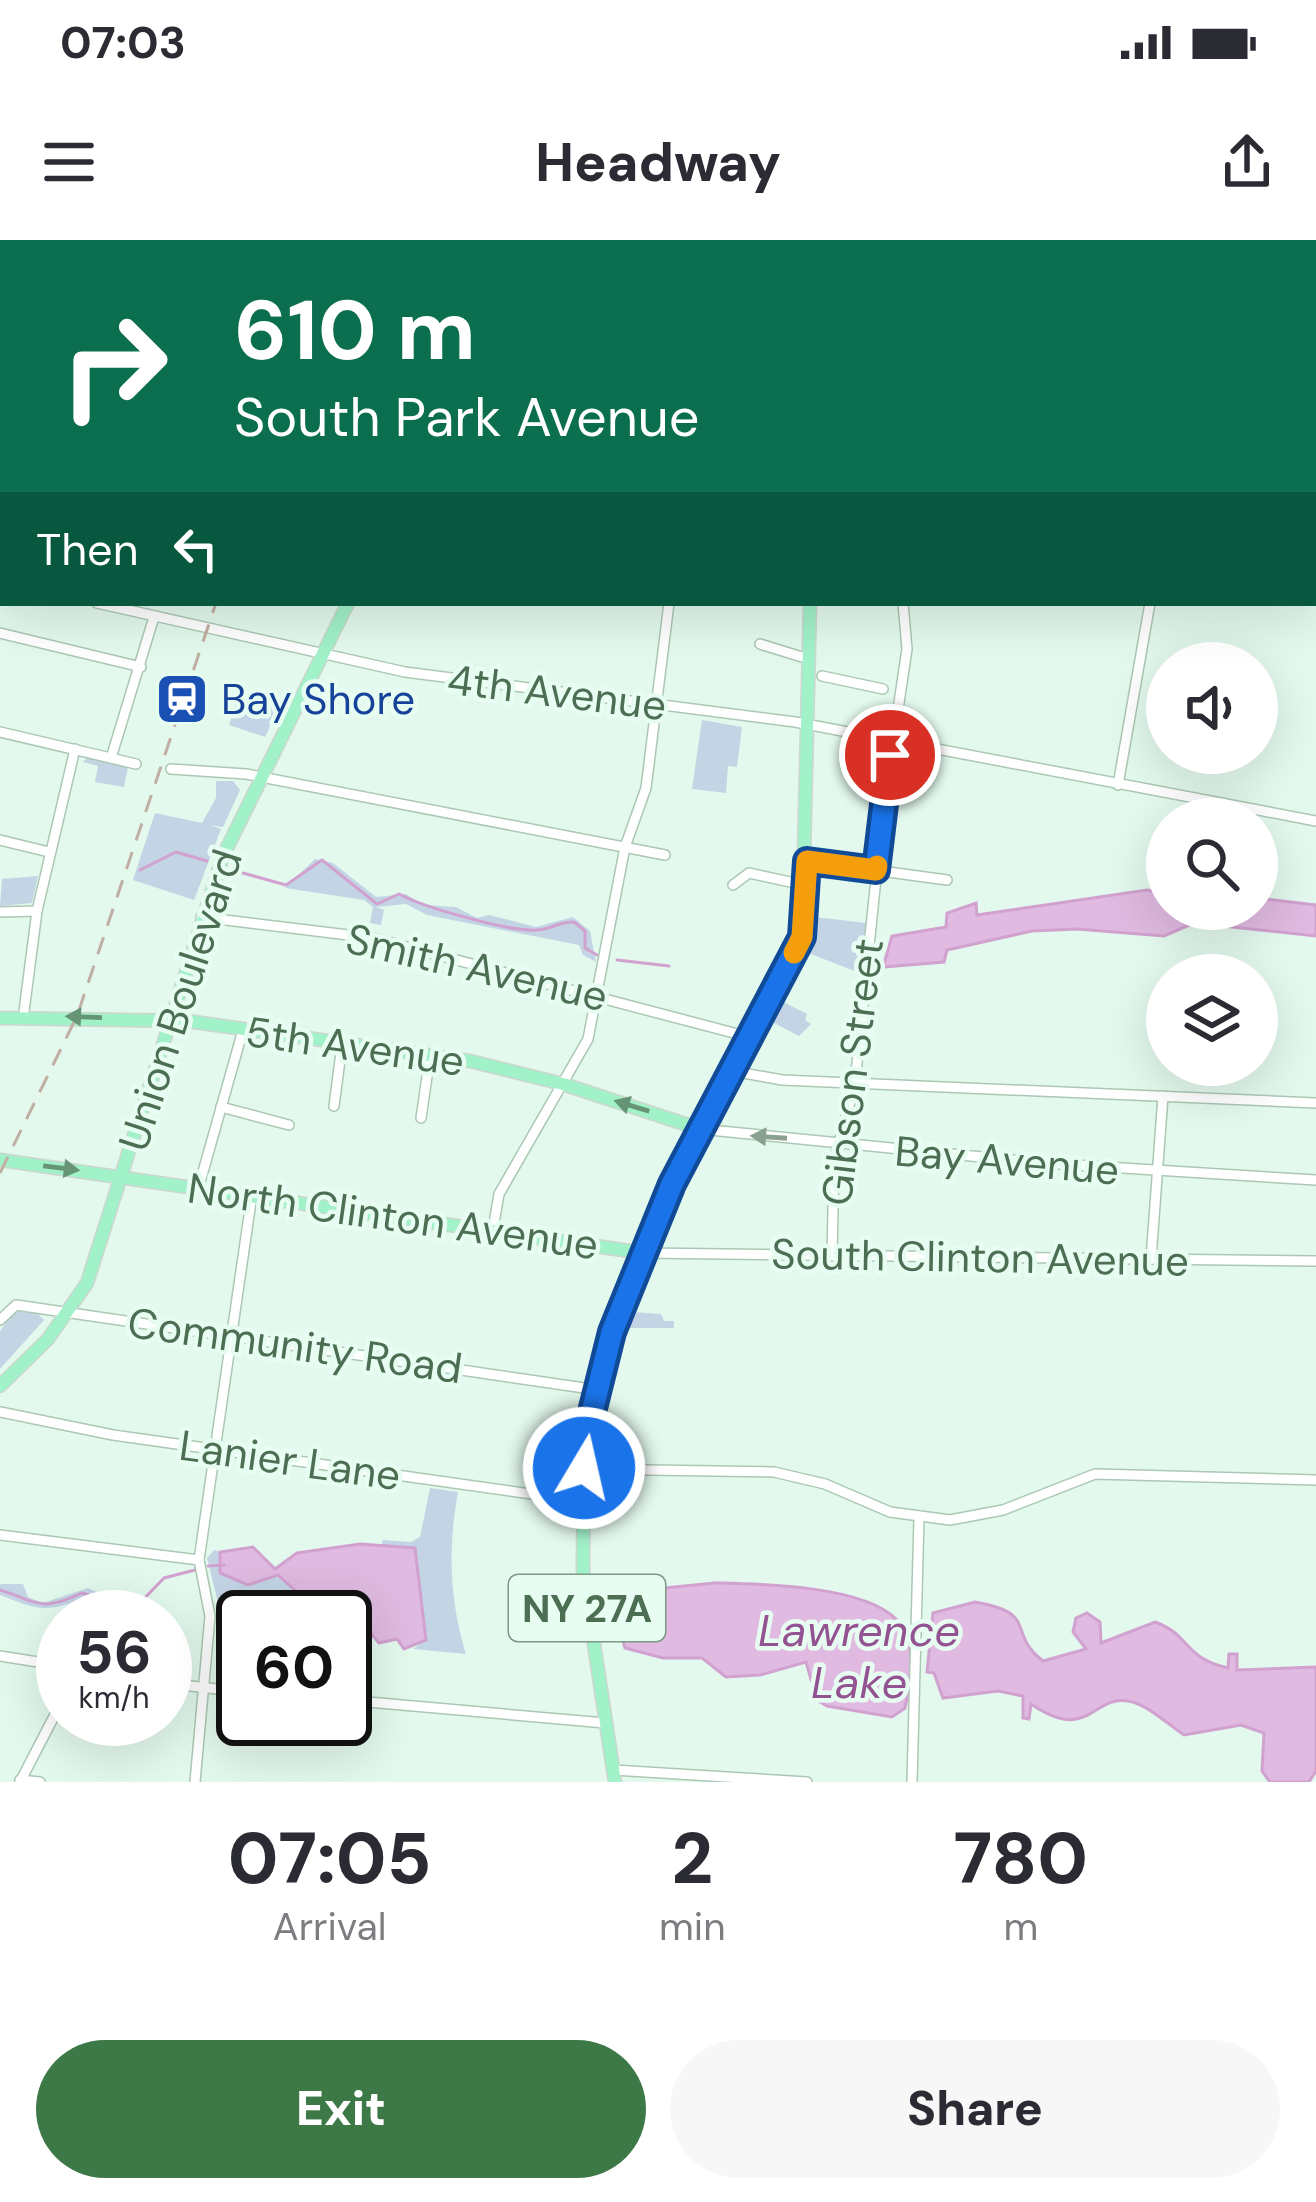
<!DOCTYPE html>
<html lang="en">
<head>
<meta charset="utf-8">
<style>
	:root { --surface:#fff; --page:#f7f7f7; --text:#2b2b33; --muted:#7c7c81; --accent:#3d7847 }
	body { margin:0; font-family:"DM Sans",sans-serif; background:var(--page); color:var(--text); height:100vh; display:flex; flex-direction:column; font-size:45px; white-space:nowrap }
	* { box-sizing:border-box; margin:0 }
	p { font-size:39px; color:var(--muted) }
	.icon { flex:none; width:66px; height:66px; fill:none; stroke:currentColor; stroke-width:2; stroke-linecap:round; stroke-linejoin:round }
	.map { position:relative; height:1542px; overflow:hidden }
	.drawer { display:flex; flex-direction:column; background:var(--surface); flex:1 }
	.drawer>* { flex:none }
	.guide { position:absolute; left:0px; top:0px; width:1317px; height:366px; box-shadow:0 12px 48px #0002; background:#0b6e4f; color:#fff; overflow:hidden }
	.controls { position:absolute; left:1146px; top:402px; display:grid; gap:24px }
	.controls a { display:grid; place-items:center; width:132px; height:132px; border-radius:50%; background:var(--surface); box-shadow:0 12px 48px #0002; font-size:60px }
	.speed { position:absolute; left:36px; top:1350px; display:flex; gap:24px; font-size:60px; font-weight:700; text-align:center }
	.speed>* { display:grid; place-content:center; width:156px; height:156px; border-radius:50%; background:var(--surface); box-shadow:0 12px 48px #0002; line-height:1 }
	.speed small { font-size:30px; font-weight:400 }
	.speed .limit { border:6px solid #111; border-radius:18px; background:#fff; color:#111 }
	.pin { position:absolute; display:grid; place-items:center; width:102px; height:102px; color:#fff; margin:-51px; border:6px solid #fff; border-radius:50%; box-shadow:0 3px 12px #0007 }
	.me { position:absolute; width:132px; margin:-66px; rotate:9deg; stroke-linejoin:round; filter:drop-shadow(0 0 9px #0008) }
	.turn { display:flex; align-items:center; gap:42px; height:252px; padding:0 36px; font-size:54px }
	.turn .icon { width:156px; height:156px; stroke-width:2.5 }
	.turn b { display:block; font-size:84px; line-height:102px }
	.then { display:flex; align-items:center; height:114px; padding:0 36px; background:#0003; gap:24px; font-size:45px }
	.eta { display:flex; justify-content:space-evenly; align-items:center; height:204px; text-align:center }
	.eta b { font-size:72px; font-weight:800; line-height:84px }
	.cta { display:flex; gap:24px; margin-top:auto; padding:24px 36px }
	.cta a { flex:1; height:138px; border-radius:72px; background:var(--accent); color:#fff; font-size:48px; font-weight:800; line-height:138px; text-align:center }
	.cta a+a { background:var(--page); color:var(--text) }
	.status { display:flex; justify-content:space-between; align-items:center; height:84px; padding:0 60px; background:var(--surface); direction:ltr }
	.status svg { height:33px; fill:currentColor }
	header { display:flex; justify-content:space-between; align-items:center; height:156px; padding:0 36px; background:var(--surface); font-size:54px; font-weight:800 }
	.map>svg:first-child { display:block }
</style>
</head>
<body>
<div class="status"><b>07:03</b><svg viewBox="0 0 49 12"><path d="M0 12V9h3v3zM5 12V6h3v6zM10 12V3h3v9zM15 12V0h3v12zM26 1h20v11H26zM47 4h2v5h-2z"/></svg></div>
<header><svg class="icon" aria-label="menu" viewBox="0 0 24 24"><path d="M4 6h16M4 12h16M4 18h16"/></svg>Headway<svg class="icon" aria-label="share" viewBox="0 0 24 24"><path d="M12 15V3M7 8l5-5 5 5M5 13v7h14v-7"/></svg></header>
<div class="map">
<svg width="1316" height="1542" viewBox="0 0 1316 1542">
	<rect width="100%" height="100%" fill="#e3f9ed"/>
	<g fill="#c3d5e5">
		<polygon points="239,453 279,467 265,497 229,485"/>
		<polygon points="702,480 742,487 737,527 728,526 726,553 692,549"/>
		<polygon points="88,517 128,527 124,547 95,542 98,526 83,522"/>
		<polygon points="216,541 233,541 240,550 223,587 211,585 221,589 194,660 133,640 155,573 202,583 216,558"/>
		<polygon points="315,619 333,623 376,657 406,654 423,665 456,667 477,678 489,675 536,687 573,677 590,691 596,722 583,715 579,705 427,675 406,664 376,667 384,670 381,685 370,683 373,667 364,660 285,648"/>
		<polygon points="38,636 32,663 0,666 2,639"/>
		<polygon points="815,677 866,683 860,733 808,713"/>
		<polygon points="778,759 807,774 805,780 811,784 799,796 768,780"/>
		<polygon points="15,1071 38,1074 44,1080 0,1129 0,1091"/>
		<polygon points="633,1072 661,1074 664,1081 674,1081 674,1088 627,1088"/>
		<path d="M 430,1248 L 458,1252 C 448,1308 449,1359 466,1414 L 413,1409 L 426,1399 L 415,1309 L 381,1306 L 383,1300 L 411,1302 L 420,1297 Z"/>
		<polygon points="214,1310 220,1312 220,1333 285,1338 324,1377 243,1357 218,1362 207,1318"/>
		<path d="M 0,1344 L 23,1344 L 28,1357 L 43,1363 L 88,1348 C 104,1357 132,1359 143,1370 L 124,1373 L 83,1358 C 47,1374 35,1369 0,1355 Z"/>
	</g>
	<g fill="#e0bae0" stroke="#d1a1d0" stroke-width="3">
		<polygon points="1147,650 1167,654 1167,669 1257,669 1257,658 1316,665 1316,696 1194,683 1164,696 1077,689 1032,691 947,710 944,722 883,727 892,696 946,687 947,673 976,663 977,675"/>
		<polygon points="360,1304 415,1308 426,1400 404,1409 397,1399 379,1403 369,1391 345,1384 345,1377 324,1377 278,1335 248,1345 220,1333 220,1312 253,1307 275,1329 297,1313"/>
		<path d="M 715,1343 C 760,1344 862,1345 896,1379 C 918,1401 911,1441 905,1468 L 892,1477 L 827,1466 L 817,1460 L 806,1422 L 760,1435 L 726,1437 L 702,1418 L 663,1418 L 625,1408 L 612,1364 L 644,1350 Z"/>
		<path d="M 975,1362 C 1040,1373 1006,1393 1043,1421 L 1086,1409 L 1073,1392 L 1076,1378 L 1087,1373 L 1100,1382 L 1101,1403 L 1155,1382 C 1191,1395 1183,1418 1228,1428 L 1229,1414 L 1237,1414 L 1237,1430 L 1316,1427 L 1316,1531 L 1309,1542 L 1270,1542 L 1262,1531 L 1264,1493 L 1241,1485 L 1184,1495 C 1169,1485 1152,1469 1138,1464 C 1092,1446 1094,1507 1031,1464 L 1029,1479 L 1023,1478 L 1023,1456 L 998,1451 L 943,1458 L 934,1433 L 927,1432 L 933,1373 Z"/>
	</g>
	<g fill="none" stroke-linecap="round" stroke-linejoin="round">
		<g stroke="#d1a1d0" stroke-width="3">
			<polyline points="140,630 176,612 207,621"/>
			<path d="M 232,630 L 286,645 L 322,620 L 377,664 L 399,654 C 423,667 509,692 537,690 C 550,690 560,681 574,682 L 585,691 L 585,708 L 597,715"/>
			<polyline points="617,720 669,726"/>
			<polyline points="208,1326 224,1325"/>
			<path d="M 0,1350 C 40,1363 41,1372 82,1353 L 135,1368 L 164,1338 L 195,1330"/>
		</g>
		<g stroke="#abc8b4" stroke-width="12">
			<g id="minor">
				<polyline points="201,0 210,3"/>
				<polyline points="461,0 468,3"/>
				<polyline points="762,0 768,3"/>
				<polyline points="925,0 929,3"/>
				<polyline points="55,3 57,0"/>
				<polyline points="304,3 304,0"/>
				<polyline points="1076,3 1078,0"/>
				<polyline points="0,162 3,162"/>
				<polyline points="0,209 3,202"/>
				<polyline points="1314,294 1316,294"/>
				<polyline points="0,340 3,341"/>
				<polyline points="97,363 405,432 795,482 1316,581"/>
				<polyline points="0,393 141,427"/>
				<polyline points="760,404 802,417"/>
				<polyline points="822,436 883,449"/>
				<polyline points="0,492 136,524"/>
				<polyline points="111,518 154,377"/>
				<polyline points="171,529 246,534 665,615"/>
				<polyline points="1118,545 1150,363"/>
				<polyline points="0,600 49,612"/>
				<polyline points="807,621 947,640"/>
				<polyline points="733,645 749,633 804,645"/>
				<polyline points="0,672 37,671"/>
				<polyline points="201,677 373,698 749,797"/>
				<polyline points="23,779 37,671 75,509"/>
				<polyline points="732,831 782,840 1316,863"/>
				<polyline points="334,866 342,805"/>
				<polyline points="221,867 289,885"/>
				<polyline points="421,878 430,816"/>
				<polyline points="700,889 1042,923 1316,940"/>
				<polyline points="199,946 243,790"/>
				<polyline points="493,989 499,954 588,799 625,607 646,548 669,363"/>
				<polyline points="644,1013 1316,1021"/>
				<polyline points="832,1016 834,922 855,843 883,570 907,409 903,363"/>
				<polyline points="1151,1019 1163,856"/>
				<polyline points="0,1080 16,1065 598,1150"/>
				<polyline points="0,1172 113,1195 581,1261"/>
				<polyline points="583,1229 774,1232 825,1244 890,1272 950,1280 1003,1270 1095,1234 1316,1240"/>
				<polyline points="0,1295 199,1320"/>
				<polyline points="0,1416 63,1426"/>
				<polyline points="165,1443 243,1452"/>
				<polyline points="345,1460 605,1483"/>
				<polyline points="613,1530 807,1542"/>
				<polyline points="20,1540 40,1542"/>
				<polyline points="20,1542 63,1459"/>
				<polyline points="195,1542 210,1376 199,1320 252,955"/>
				<polyline points="912,1542 919,1278"/>
			</g>
		</g>
		<g stroke="#cdd6cf" stroke-width="15">
			<g id="major">
				<polyline points="527,3 529,0"/>
				<polyline points="903,3 905,0"/>
				<polyline points="0,98 3,99"/>
				<polyline points="0,778 187,781 470,821 563,844 700,889"/>
				<polyline points="0,920 644,1013"/>
				<polyline points="0,1146 48,1099 87,1043 223,616 348,363"/>
				<polyline points="615,1542 583,1332 584,1204 612,1092 672,944 802,697 810,363"/>
			</g>
		</g>
		<use href="#minor" stroke="#fff" stroke-width="9"/>
		<use href="#major" stroke="#a1f1c9" stroke-width="12"/>
		<g stroke="#c1afa3" stroke-width="3" stroke-dasharray="18 12" stroke-linecap="butt">
			<polyline points="333,3 334,0"/>
			<polyline points="0,933 77,776 216,363"/>
		</g>
	</g>
	<defs><path id="oneway-solid" d="M-6-.8H1V-3.2L6.5 0L1 3.2V.8H-6Z" transform="scale(3)"/></defs>
	<g fill="#669576">
		<use href="#oneway-solid" transform="translate(84 777) rotate(-178)"/>
		<use href="#oneway-solid" transform="translate(632 866) rotate(-163)"/>
		<use href="#oneway-solid" transform="translate(61 928) rotate(7)"/>
	</g>
	<use fill="#8ba18f" href="#oneway-solid" transform="translate(769 897) rotate(-176)"/>
	<g fill="none" stroke-linecap="round" stroke-linejoin="round">
		<g stroke="#114b97" stroke-width="30">
			<polyline id="route" points="584,1228 584,1204 612,1092 672,944 802,697 807,621 876,630 890,515"/>
		</g>
		<use href="#route" stroke="#1a73e8" stroke-width="21"/>
		<polyline stroke="#f59e0b" stroke-width="21" points="794,713 802,697 807,621 876,630 877,626"/>
	</g>
	<defs>
		<g id="station-square" transform="scale(2.7)"><rect x="-9" y="-9" width="18" height="18" rx="4" fill="#1a4fb4" stroke="#e8fdf2"/><path d="M-3-6H3Q5-6 5-4V2Q5 4 3 4L4.5 6H3L1.5 4h-3L-3 6H-4.5L-3 4Q-5 4-5 2V-4Q-5-6-3-6ZM-3.5-4v3h7v-3ZM-3.5 1v1.5H-2V1ZM2 1v1.5H3.5V1Z" fill="#fff"/></g>
	</defs>
	<g fill-rule="evenodd">
		<use href="#station-square" x="182" y="459"/>
	</g>
	<g text-anchor="middle" stroke-width="9" stroke-linejoin="round" paint-order="stroke">
		<rect fill="#e8fdf2" stroke="#7b9983" stroke-width="3" x="509" y="1335" width="156" height="66" rx="9"/>
		<g font-size="39" font-weight="bold" fill="#4c6e53">
			<text x="587" y="1382">NY 27A</text>
		</g>
		<g font-size="42" fill="#4c6e53" stroke="#e8fdf2">
			<text transform="translate(557 452) rotate(7)" y="15">4th Avenue</text>
			<text transform="translate(477 727) rotate(13)" y="15">Smith Avenue</text>
			<text transform="translate(180 760) rotate(-72)" y="15">Union Boulevard</text>
			<text transform="translate(355 806) rotate(8)" y="15">5th Avenue</text>
			<text transform="translate(852 832) rotate(-83)" y="15">Gibson Street</text>
			<text transform="translate(1007 920) rotate(5)" y="15">Bay Avenue</text>
			<text transform="translate(393 976) rotate(8)" y="15">North Clinton Avenue</text>
			<text transform="translate(980 1017) rotate(1)" y="15">South Clinton Avenue</text>
			<text transform="translate(295 1105) rotate(8)" y="15">Community Road</text>
			<text transform="translate(290 1220) rotate(8)" y="15">Lanier Lane</text>
		</g>
		<g font-size="42" fill="#164399" stroke="#e8fdf2" text-anchor="start">
			<text x="221" y="474">Bay Shore</text>
		</g>
		<g font-size="45" font-style="italic" fill="#935291" stroke="#e8fdf2">
			<text x="859" y="1406">Lawrence<tspan x="859" dy="52">Lake</tspan></text>
		</g>
	</g>
</svg>
<div class="controls">
<a><svg class="icon" aria-label="sound" viewBox="0 0 24 24"><path d="M4 9h4l5-4v14l-5-4H4zM17 9q2 3 0 6"/></svg></a>
<a><svg class="icon" aria-label="search" viewBox="0 0 24 24"><circle cx="10" cy="10" r="6"/><path d="M15 15l6 6"/></svg></a>
<a><svg class="icon" aria-label="layers" viewBox="0 0 24 24"><path d="M12 4l9 5-9 5-9-5zM3 14l9 5 9-5"/></svg></a>
</div>
<div class="speed"><div>56<small>km/h</small></div><div class="limit">60</div></div>
<div class="pin" style="left:890px;top:515px;background:#d93025"><svg class="icon" aria-label="arrive" viewBox="0 0 24 24"><path d="M6 21V4h12l-3 4 3 4H6"/></svg></div>
<svg class="me" style="left:584px;top:1228px" viewBox="-20 -20 40 40"><circle r="17" fill="#1a73e8" stroke="#fff" stroke-width="3"/><path d="M0-11L8 9 0 5-8 9z" fill="#fff"/></svg>
<div class="guide">
<div class="turn"><svg class="icon" aria-label="right" viewBox="0 0 24 24"><path d="M7 20v-9h11M14 6l5 5-5 5"/></svg><div><b>610 m</b>South Park Avenue</div></div>
<div class="then">Then<svg class="icon" aria-label="left" viewBox="0 0 24 24"><path d="M17 20v-9H6M10 6l-5 5 5 5"/></svg></div>
</div>
</div>
<section class="drawer">
<div class="eta">
<div><b>07:05</b><p>Arrival</p></div>
<div><b>2</b><p>min</p></div>
<div><b>780</b><p>m</p></div>
</div>
<div class="cta"><a>Exit</a><a>Share</a></div>
</section>
</body>
</html>
